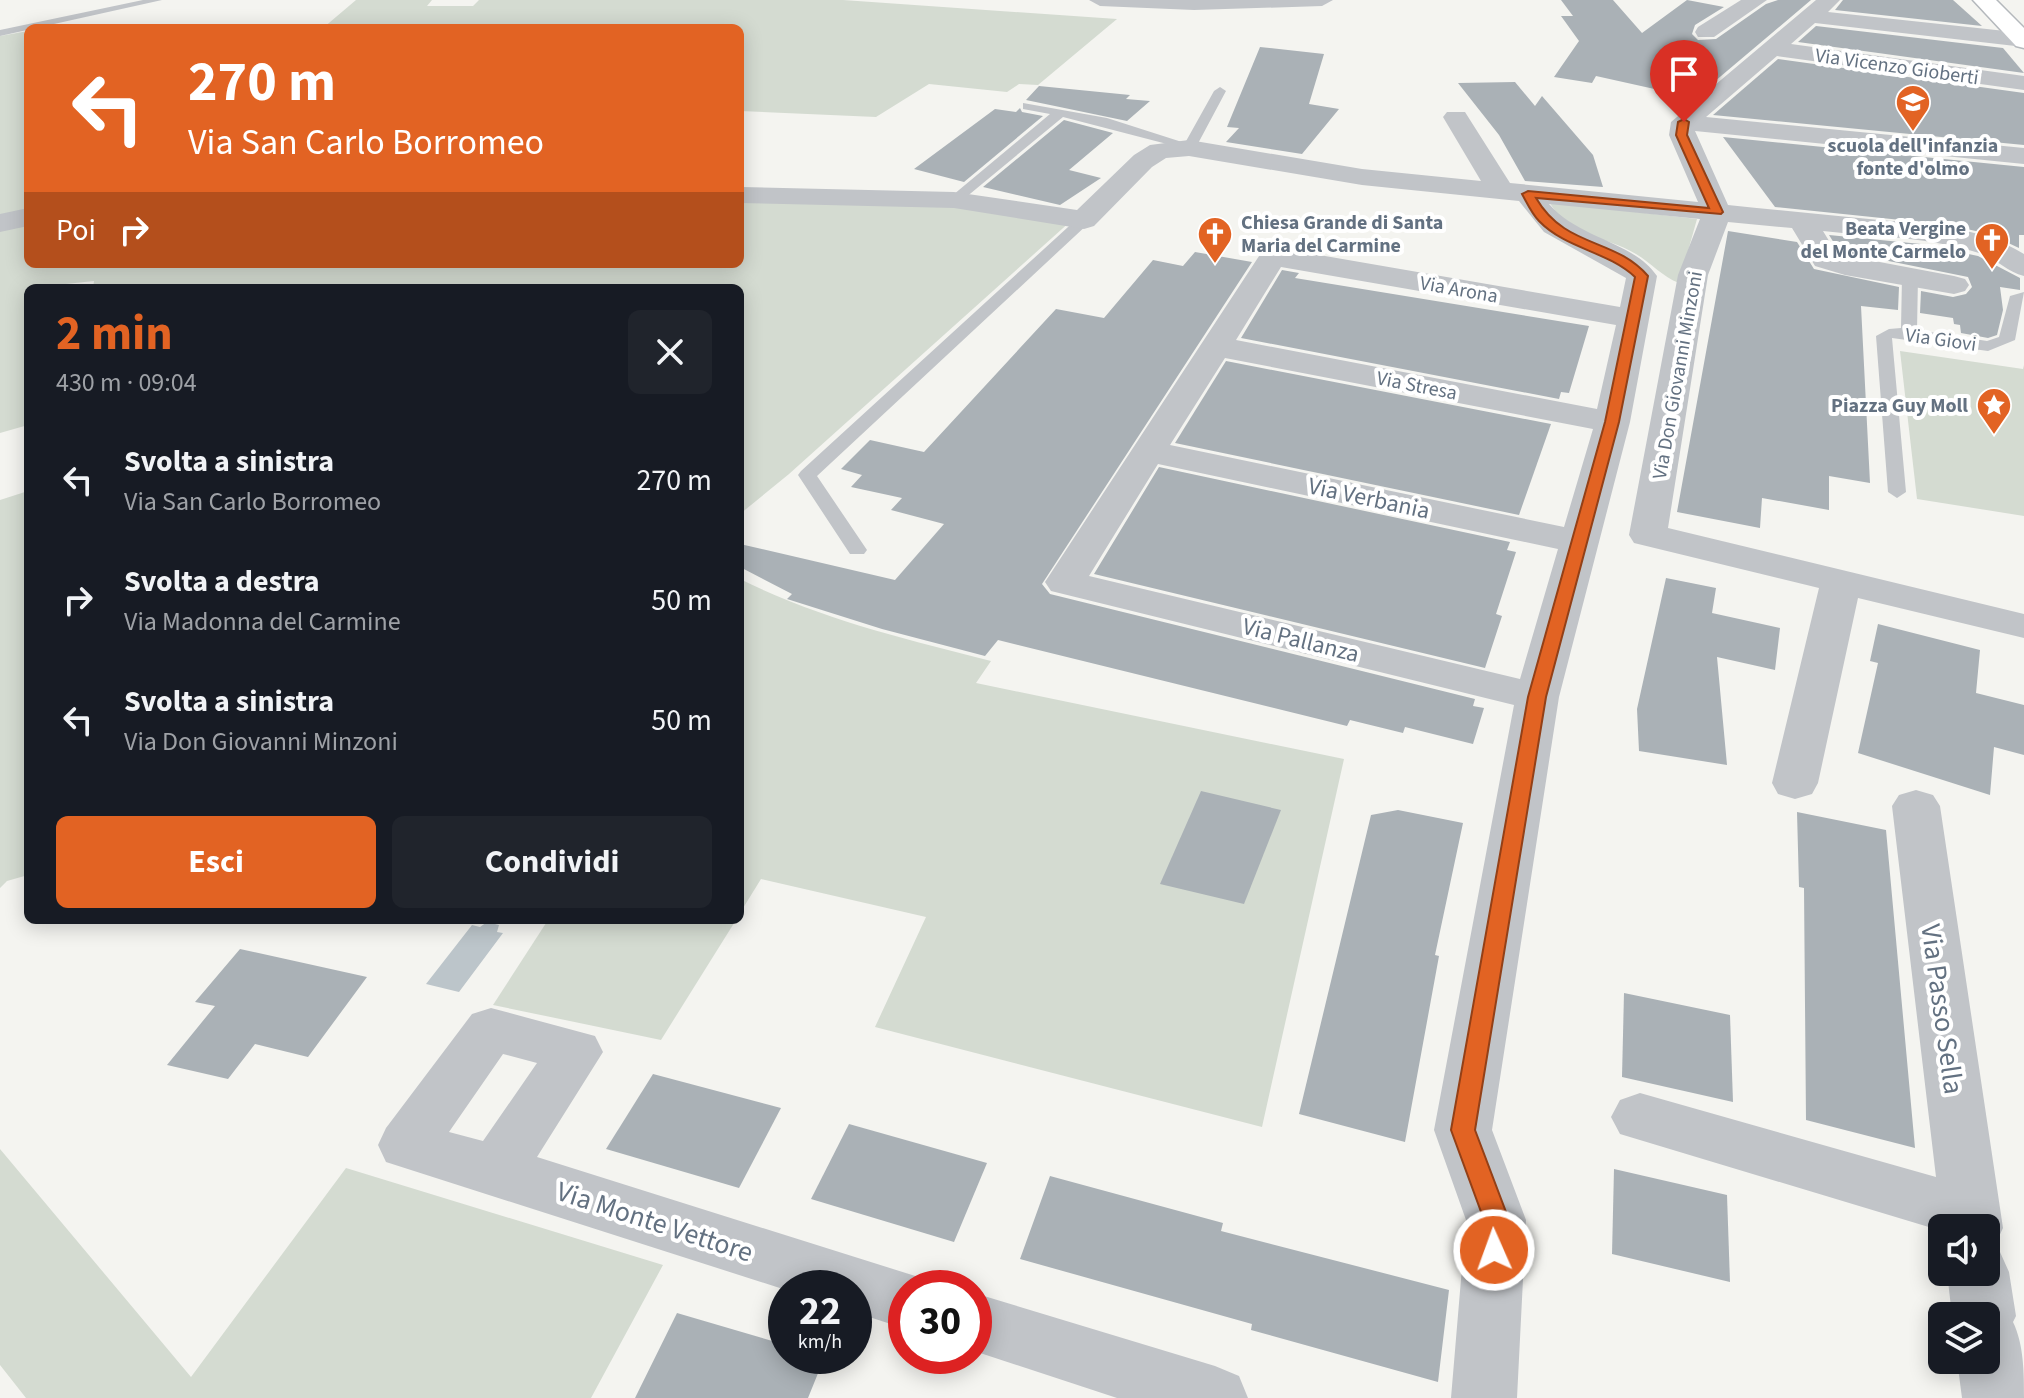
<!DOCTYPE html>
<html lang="it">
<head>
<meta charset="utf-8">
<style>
	:root { --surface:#171b24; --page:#20242c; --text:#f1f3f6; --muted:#9ea1a6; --accent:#e26323 }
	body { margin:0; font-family:"Source Sans 3",sans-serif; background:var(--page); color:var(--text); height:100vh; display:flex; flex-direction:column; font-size:30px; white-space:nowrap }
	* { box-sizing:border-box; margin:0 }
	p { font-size:26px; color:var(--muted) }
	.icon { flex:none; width:44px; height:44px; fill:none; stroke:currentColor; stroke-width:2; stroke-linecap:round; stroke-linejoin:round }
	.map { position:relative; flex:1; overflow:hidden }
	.details { position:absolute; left:24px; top:284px; width:720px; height:640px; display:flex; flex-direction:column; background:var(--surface); border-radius:12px; box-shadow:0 4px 20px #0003 }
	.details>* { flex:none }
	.top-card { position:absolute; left:24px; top:24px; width:720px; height:244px; border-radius:12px; box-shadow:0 4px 20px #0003; background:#e26323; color:#fff; overflow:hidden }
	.fabs { position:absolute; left:1928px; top:1214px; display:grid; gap:16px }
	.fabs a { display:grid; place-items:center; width:72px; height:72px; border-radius:12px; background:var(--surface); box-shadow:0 4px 20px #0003; font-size:40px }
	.speed { position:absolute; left:768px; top:1270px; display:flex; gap:16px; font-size:40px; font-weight:700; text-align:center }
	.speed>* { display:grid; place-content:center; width:104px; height:104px; border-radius:50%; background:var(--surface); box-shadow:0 4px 20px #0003; line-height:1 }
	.speed small { font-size:20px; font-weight:400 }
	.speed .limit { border:12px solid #d22; background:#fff; color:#111 }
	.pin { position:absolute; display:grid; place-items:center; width:68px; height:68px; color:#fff; margin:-82px -34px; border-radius:50% 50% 50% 0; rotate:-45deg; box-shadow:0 0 8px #0007 }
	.pin .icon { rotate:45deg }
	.me { position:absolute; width:88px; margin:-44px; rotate:358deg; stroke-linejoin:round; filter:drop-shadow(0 0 6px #0008) }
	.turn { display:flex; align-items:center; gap:28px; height:168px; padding:0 32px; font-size:36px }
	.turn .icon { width:104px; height:104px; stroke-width:2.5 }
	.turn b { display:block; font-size:56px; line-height:68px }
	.then { display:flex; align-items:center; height:76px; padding:0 32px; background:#0003; gap:16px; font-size:30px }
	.round { display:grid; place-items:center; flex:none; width:84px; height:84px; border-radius:12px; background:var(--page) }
	.head { display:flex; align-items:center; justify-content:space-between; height:136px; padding:0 32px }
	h1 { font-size:48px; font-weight:700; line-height:60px; color:var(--accent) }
	.action { display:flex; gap:16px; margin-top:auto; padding:16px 32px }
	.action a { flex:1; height:92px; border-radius:12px; background:var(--accent); color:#fff; font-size:32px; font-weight:700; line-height:92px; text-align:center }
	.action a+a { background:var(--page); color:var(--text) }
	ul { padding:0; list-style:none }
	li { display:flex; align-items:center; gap:24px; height:120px; padding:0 32px }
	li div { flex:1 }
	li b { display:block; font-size:30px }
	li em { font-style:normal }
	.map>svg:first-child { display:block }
</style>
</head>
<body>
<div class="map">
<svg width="2024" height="1398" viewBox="0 0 2024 1398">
	<rect width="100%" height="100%" fill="#f4f4f0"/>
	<g fill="#d4dbd1">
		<polygon points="356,0 432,0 427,6 473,6 479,0 843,0 1117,19 1038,85 1019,84 1007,92 929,84 876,117 740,111 740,28 323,28"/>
		<polygon points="28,31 28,214 0,219 0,36"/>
		<polygon points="740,198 951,203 1072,220 789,474 740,514 740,288 93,288 94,281 28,288 28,425 0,433 0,225 28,219 28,264 740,264"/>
		<path d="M 1549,202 L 1697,219 L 1679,283 C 1663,277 1651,263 1636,254 C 1604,235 1572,239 1549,202 Z"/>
		<polygon points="1900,351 2023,369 2024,365 2024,516 1917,499"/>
		<polygon points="28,491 28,875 7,881 0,888 0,500"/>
		<path d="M 740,579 C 820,619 905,639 991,661 L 976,683 L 1344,759 L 1262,1127 L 875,1027 L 926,917 L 761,879 L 740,913 Z"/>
		<polygon points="548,920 736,920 661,1040 493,1005"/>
		<polygon points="0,1149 191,1377 346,1168 663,1265 591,1398 26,1398 0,1365"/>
	</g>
	<polygon fill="#bcc5ca" points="487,922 499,925 497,932 503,933 459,992 426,984 472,925 480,927"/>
	<g fill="#aab1b6">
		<polygon points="1561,0 1613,0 1642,33 1687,0 1724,7 1695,25 1692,34 1698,40 1716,39 1766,4 1778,0 1811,0 1695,98 1596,76 1592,83 1554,77 1579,41 1561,16 1573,16"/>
		<polygon points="1843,0 1953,0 1982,26 1835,10"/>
		<polygon points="1816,26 2003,48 2024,73 1798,42"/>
		<polygon points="1260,47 1324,54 1309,104 1339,109 1302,154 1226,142 1239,128 1227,127"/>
		<polygon points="1778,59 2024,93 2024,145 1713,115"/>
		<polygon points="1515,82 1535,106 1542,96 1593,155 1603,187 1525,181 1499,135 1458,83"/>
		<polygon points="1039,86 1130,95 1126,99 1150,101 1127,121 1026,100"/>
		<polygon points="1020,108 1022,112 1043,116 964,182 914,169 995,109 1016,112"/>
		<polygon points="1064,120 1113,133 1069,170 1101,178 1060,205 983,187"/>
		<polygon points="1723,137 2024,167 2024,235 2019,235 2019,248 1989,234 1949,225 1775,207"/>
		<polygon points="1728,231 1797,242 1814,269 1899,287 1898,310 1861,306 1870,483 1829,476 1829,510 1762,498 1760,528 1677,512"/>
		<polygon points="1829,235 1921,244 1978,256 2020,278 2020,290 2000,287 2003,310 1997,335 1988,338 1961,333 1960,325 1954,324 1953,318 1920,313 1921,291 1953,297 1966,294 1972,287 1968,277 1839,251"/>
		<polygon points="1195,252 1252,262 1042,584 1050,594 1475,699 1473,706 1484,708 1473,744 1405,727 1403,733 1350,720 1347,726 998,640 985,656 882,629 787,599 792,594 740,567 740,544 895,580 944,524 891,510 902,498 851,487 862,475 841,469 870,440 924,452 1056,309 1104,318 1153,260 1183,266"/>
		<polygon points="1282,270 1299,273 1295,278 1589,326 1569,393 1561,392 1559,399 1241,338"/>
		<polygon points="1226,361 1551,424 1519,515 1175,443"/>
		<polygon points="1159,467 1510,542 1507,550 1516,552 1496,614 1502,616 1485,668 1094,574"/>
		<polygon points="1666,578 1716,588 1712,613 1780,628 1775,670 1717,657 1727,765 1639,751 1637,709"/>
		<polygon points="1878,624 1980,650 1976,693 2024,705 2024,755 1994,747 1990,795 1858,753 1878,663 1870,661"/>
		<polygon points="1201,791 1281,810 1244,904 1160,884"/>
		<polygon points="1398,810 1463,823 1435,955 1439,956 1405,1142 1299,1114 1371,815"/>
		<polygon points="1797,812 1886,830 1915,1148 1806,1120 1804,888 1799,887"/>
		<polygon points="240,949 367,977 308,1057 255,1044 228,1079 167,1065 215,1006 195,1002"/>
		<polygon points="1624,993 1730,1015 1733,1102 1622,1077"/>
		<polygon points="653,1074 781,1108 739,1188 606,1149"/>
		<polygon points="849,1124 987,1163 954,1242 811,1199"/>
		<polygon points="1614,1169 1727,1195 1730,1282 1612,1254"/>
		<polygon points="1050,1176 1223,1223 1221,1231 1449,1290 1438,1382 1251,1330 1252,1324 1020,1259"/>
		<polygon points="677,1313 786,1345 786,1356 825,1356 808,1398 635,1398"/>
	</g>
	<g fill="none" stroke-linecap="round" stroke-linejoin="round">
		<g stroke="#b4b8bc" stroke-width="3">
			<polygon id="primary" points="1973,0 1996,0 2024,28 2024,48 2016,46"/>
		</g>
		<g fill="#c1c4c8" fill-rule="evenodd">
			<polygon points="143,0 162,0 0,36 0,30"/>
			<polygon points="1220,87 1226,91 1194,151 1063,117 959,203 947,200 1050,114 1023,109 1023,103 1107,118 1185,143 1214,91"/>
			<polygon points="1084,216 1091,220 1089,223 817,476 867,550 864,554 850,554 798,475 801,471 1079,217"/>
			<polygon points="1910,272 1918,277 1917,330 1987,341 1999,337 2010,296 2024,292 2015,340 1988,351 1892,338 1906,492 1897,498 1888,492 1876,336 1889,329 1901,328 1902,277"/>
		</g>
		<g fill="#c1c4c8" fill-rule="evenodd">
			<polygon points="1089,0 1333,0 1322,6 1194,10 1100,6"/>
			<polygon points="1741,0 1767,0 1714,37 1698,37 1695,32 1698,27"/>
			<path d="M 1816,0 L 1840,0 L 1828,12 L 2024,33 L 2024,47 L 1815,23 L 1791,44 L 2024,76 L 2024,90 L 1777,56 L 1706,117 L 2024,148 L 2024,164 L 1695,131 L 1728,205 C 1776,210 1821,214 1869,219 C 1921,224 1978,225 2024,254 L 2024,276 C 2007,272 1996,258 1979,253 C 1930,237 1875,237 1823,231 L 1837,254 L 1954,276 L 1965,279 L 1969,285 L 1965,291 L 1954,294 L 1845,275 L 1815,266 L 1792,228 L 1728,222 L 1708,275 L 1668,528 L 2024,614 L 2024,638 L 1858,598 L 1818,783 L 1812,794 L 1795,799 L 1778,794 L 1772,783 L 1819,588 L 1634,543 L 1629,535 L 1678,275 L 1700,219 L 1549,204 C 1579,239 1633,241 1657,276 L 1630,422 L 1559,697 L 1492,1130 L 1526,1220 L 1517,1398 L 1451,1398 L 1466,1220 L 1434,1130 L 1514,705 L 1051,591 L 1045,582 L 1263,250 L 1273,247 L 1620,307 L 1626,278 L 1544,232 L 1519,201 L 1362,185 L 1189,156 L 1166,158 L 1152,167 L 1094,226 L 1084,229 L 954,208 L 740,203 L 740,187 L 954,192 L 1077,210 L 1134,155 L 1150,145 L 1189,140 L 1362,169 L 1481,181 L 1443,117 L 1447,112 L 1465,112 L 1510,183 L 1698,202 L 1669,135 L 1671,122 ZM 1281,267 L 1616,325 L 1597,409 L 1236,340 ZM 1225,358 L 1593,429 L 1564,527 L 1170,445 ZM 1158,464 L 1558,549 L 1520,679 L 1089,576 Z"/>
			<polygon points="28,208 28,226 0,232 0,214"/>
			<path d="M 1916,790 L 1933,795 L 1940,806 L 2003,1228 L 1994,1247 L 1990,1248 L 2000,1252 L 2009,1272 L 2016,1316 L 2013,1322 C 2024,1345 2024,1373 2024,1398 L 1962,1398 L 1957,1360 L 1986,1360 L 1986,1316 L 1952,1316 L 1947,1272 L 1986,1272 L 1986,1228 L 1942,1228 L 1942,1231 L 1620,1134 L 1611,1117 L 1620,1100 L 1640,1093 L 1936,1177 L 1892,806 L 1899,795 Z"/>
			<path d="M 491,1008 L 595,1036 L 603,1052 L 537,1157 L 928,1280 L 932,1288 L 906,1288 L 906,1329 L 854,1312 L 854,1288 L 786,1290 L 386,1162 L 378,1145 L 386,1128 L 472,1014 ZM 503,1054 L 537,1063 L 483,1141 L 449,1132 Z"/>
			<polygon points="974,1293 1215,1366 1239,1376 1248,1398 1117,1398 974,1351"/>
		</g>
		<use href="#primary" fill="#fff" fill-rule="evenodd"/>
	</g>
	<path fill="#e26323" stroke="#934017" stroke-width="2" d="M 1684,119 L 1689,122 L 1687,135 L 1723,212 L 1721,214 L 1536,198 C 1566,249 1614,237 1648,276 L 1619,422 L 1546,697 L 1475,1130 L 1509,1220 L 1507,1250 L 1503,1258 L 1494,1261 L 1485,1258 L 1481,1250 L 1484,1220 L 1451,1130 L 1528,697 L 1605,422 L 1635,277 C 1607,251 1566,249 1539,221 C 1532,214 1527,203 1522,194 L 1528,191 L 1709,208 L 1676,135 L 1678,122 Z"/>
	<defs>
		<g id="school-pin" transform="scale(1.8)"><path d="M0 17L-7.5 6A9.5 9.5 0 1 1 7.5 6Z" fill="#e26323" stroke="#fff"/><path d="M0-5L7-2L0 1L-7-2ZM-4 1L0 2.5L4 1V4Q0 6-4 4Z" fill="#fff"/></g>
		<g id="church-pin" transform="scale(1.8)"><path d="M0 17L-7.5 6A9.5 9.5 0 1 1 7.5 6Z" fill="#e26323" stroke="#fff"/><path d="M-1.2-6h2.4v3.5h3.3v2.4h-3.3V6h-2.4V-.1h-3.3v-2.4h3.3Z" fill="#fff"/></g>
		<g id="sight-pin" transform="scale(1.8)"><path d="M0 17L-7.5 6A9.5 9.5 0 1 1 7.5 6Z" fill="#e26323" stroke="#fff"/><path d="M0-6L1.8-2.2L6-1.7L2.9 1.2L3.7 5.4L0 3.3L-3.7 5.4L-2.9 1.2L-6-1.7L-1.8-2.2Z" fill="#fff"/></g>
	</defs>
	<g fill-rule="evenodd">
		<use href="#school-pin" x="1913" y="102"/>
		<use href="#church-pin" x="1215" y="234"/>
		<use href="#church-pin" x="1992" y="240"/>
		<use href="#sight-pin" x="1994" y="405"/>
	</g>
	<g text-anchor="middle" stroke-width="8" stroke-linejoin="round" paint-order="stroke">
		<g font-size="20" fill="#637181" stroke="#fff">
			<text transform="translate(1897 66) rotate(8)" y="7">Via Vicenzo Gioberti</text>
			<text transform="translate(1459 289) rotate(10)" y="7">Via Arona</text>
			<text transform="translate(1941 339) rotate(8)" y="7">Via Giovi</text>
			<text transform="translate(1677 375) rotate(-80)" y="7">Via Don Giovanni Minzoni</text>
			<text transform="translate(1417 385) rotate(11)" y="7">Via Stresa</text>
		</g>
		<g font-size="20" font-weight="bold" fill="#637181" stroke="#fff" text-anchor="end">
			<text x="1913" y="152" text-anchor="middle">scuola dell'infanzia<tspan x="1913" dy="23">fonte d'olmo</tspan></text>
			<text x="1241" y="229" text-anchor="start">Chiesa Grande di Santa<tspan x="1241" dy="23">Maria del Carmine</tspan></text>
			<text x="1966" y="235">Beata Vergine<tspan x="1966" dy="23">del Monte Carmelo</tspan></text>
			<text x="1968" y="412">Piazza Guy Moll</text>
		</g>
		<g font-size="24" fill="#637181" stroke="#fff">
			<text transform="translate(1369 498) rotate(12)" y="8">Via Verbania</text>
			<text transform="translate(1301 640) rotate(14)" y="8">Via Pallanza</text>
		</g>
		<g font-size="28" fill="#637181" stroke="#fff">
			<text transform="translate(1943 1009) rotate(82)" y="10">Via Passo Sella</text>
			<text transform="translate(655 1221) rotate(18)" y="10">Via Monte Vettore</text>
		</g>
	</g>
</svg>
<div class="fabs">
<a><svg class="icon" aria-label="sound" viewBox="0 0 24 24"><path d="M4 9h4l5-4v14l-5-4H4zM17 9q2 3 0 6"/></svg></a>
<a><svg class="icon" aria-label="layers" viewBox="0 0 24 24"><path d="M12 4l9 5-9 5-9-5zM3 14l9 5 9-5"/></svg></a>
</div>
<div class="speed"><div>22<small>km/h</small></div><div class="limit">30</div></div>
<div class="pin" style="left:1684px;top:122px;background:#d93025"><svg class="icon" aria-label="arrive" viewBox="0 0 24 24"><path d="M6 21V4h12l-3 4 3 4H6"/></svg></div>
<svg class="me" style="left:1494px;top:1250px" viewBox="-20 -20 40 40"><circle r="17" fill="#e26323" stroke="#fff" stroke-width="3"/><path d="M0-11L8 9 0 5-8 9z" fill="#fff"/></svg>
<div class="top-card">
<div class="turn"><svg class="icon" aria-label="left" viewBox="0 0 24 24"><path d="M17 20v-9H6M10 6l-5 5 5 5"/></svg><div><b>270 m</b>Via San Carlo Borromeo</div></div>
<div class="then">Poi<svg class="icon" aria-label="right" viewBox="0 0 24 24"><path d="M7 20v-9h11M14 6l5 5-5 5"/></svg></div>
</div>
<section class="details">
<div class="head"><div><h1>2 min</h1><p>430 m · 09:04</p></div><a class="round"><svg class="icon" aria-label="close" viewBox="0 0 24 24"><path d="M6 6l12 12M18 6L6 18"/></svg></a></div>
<ul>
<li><svg class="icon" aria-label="left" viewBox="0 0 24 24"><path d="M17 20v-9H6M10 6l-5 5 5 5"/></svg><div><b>Svolta a sinistra</b><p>Via San Carlo Borromeo</p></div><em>270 m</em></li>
<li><svg class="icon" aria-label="right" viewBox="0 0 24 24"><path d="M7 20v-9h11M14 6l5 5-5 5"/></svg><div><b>Svolta a destra</b><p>Via Madonna del Carmine</p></div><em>50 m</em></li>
<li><svg class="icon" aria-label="left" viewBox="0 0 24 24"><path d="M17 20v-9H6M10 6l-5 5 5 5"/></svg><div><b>Svolta a sinistra</b><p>Via Don Giovanni Minzoni</p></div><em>50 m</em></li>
</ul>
<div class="action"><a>Esci</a><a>Condividi</a></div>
</section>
</div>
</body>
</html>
